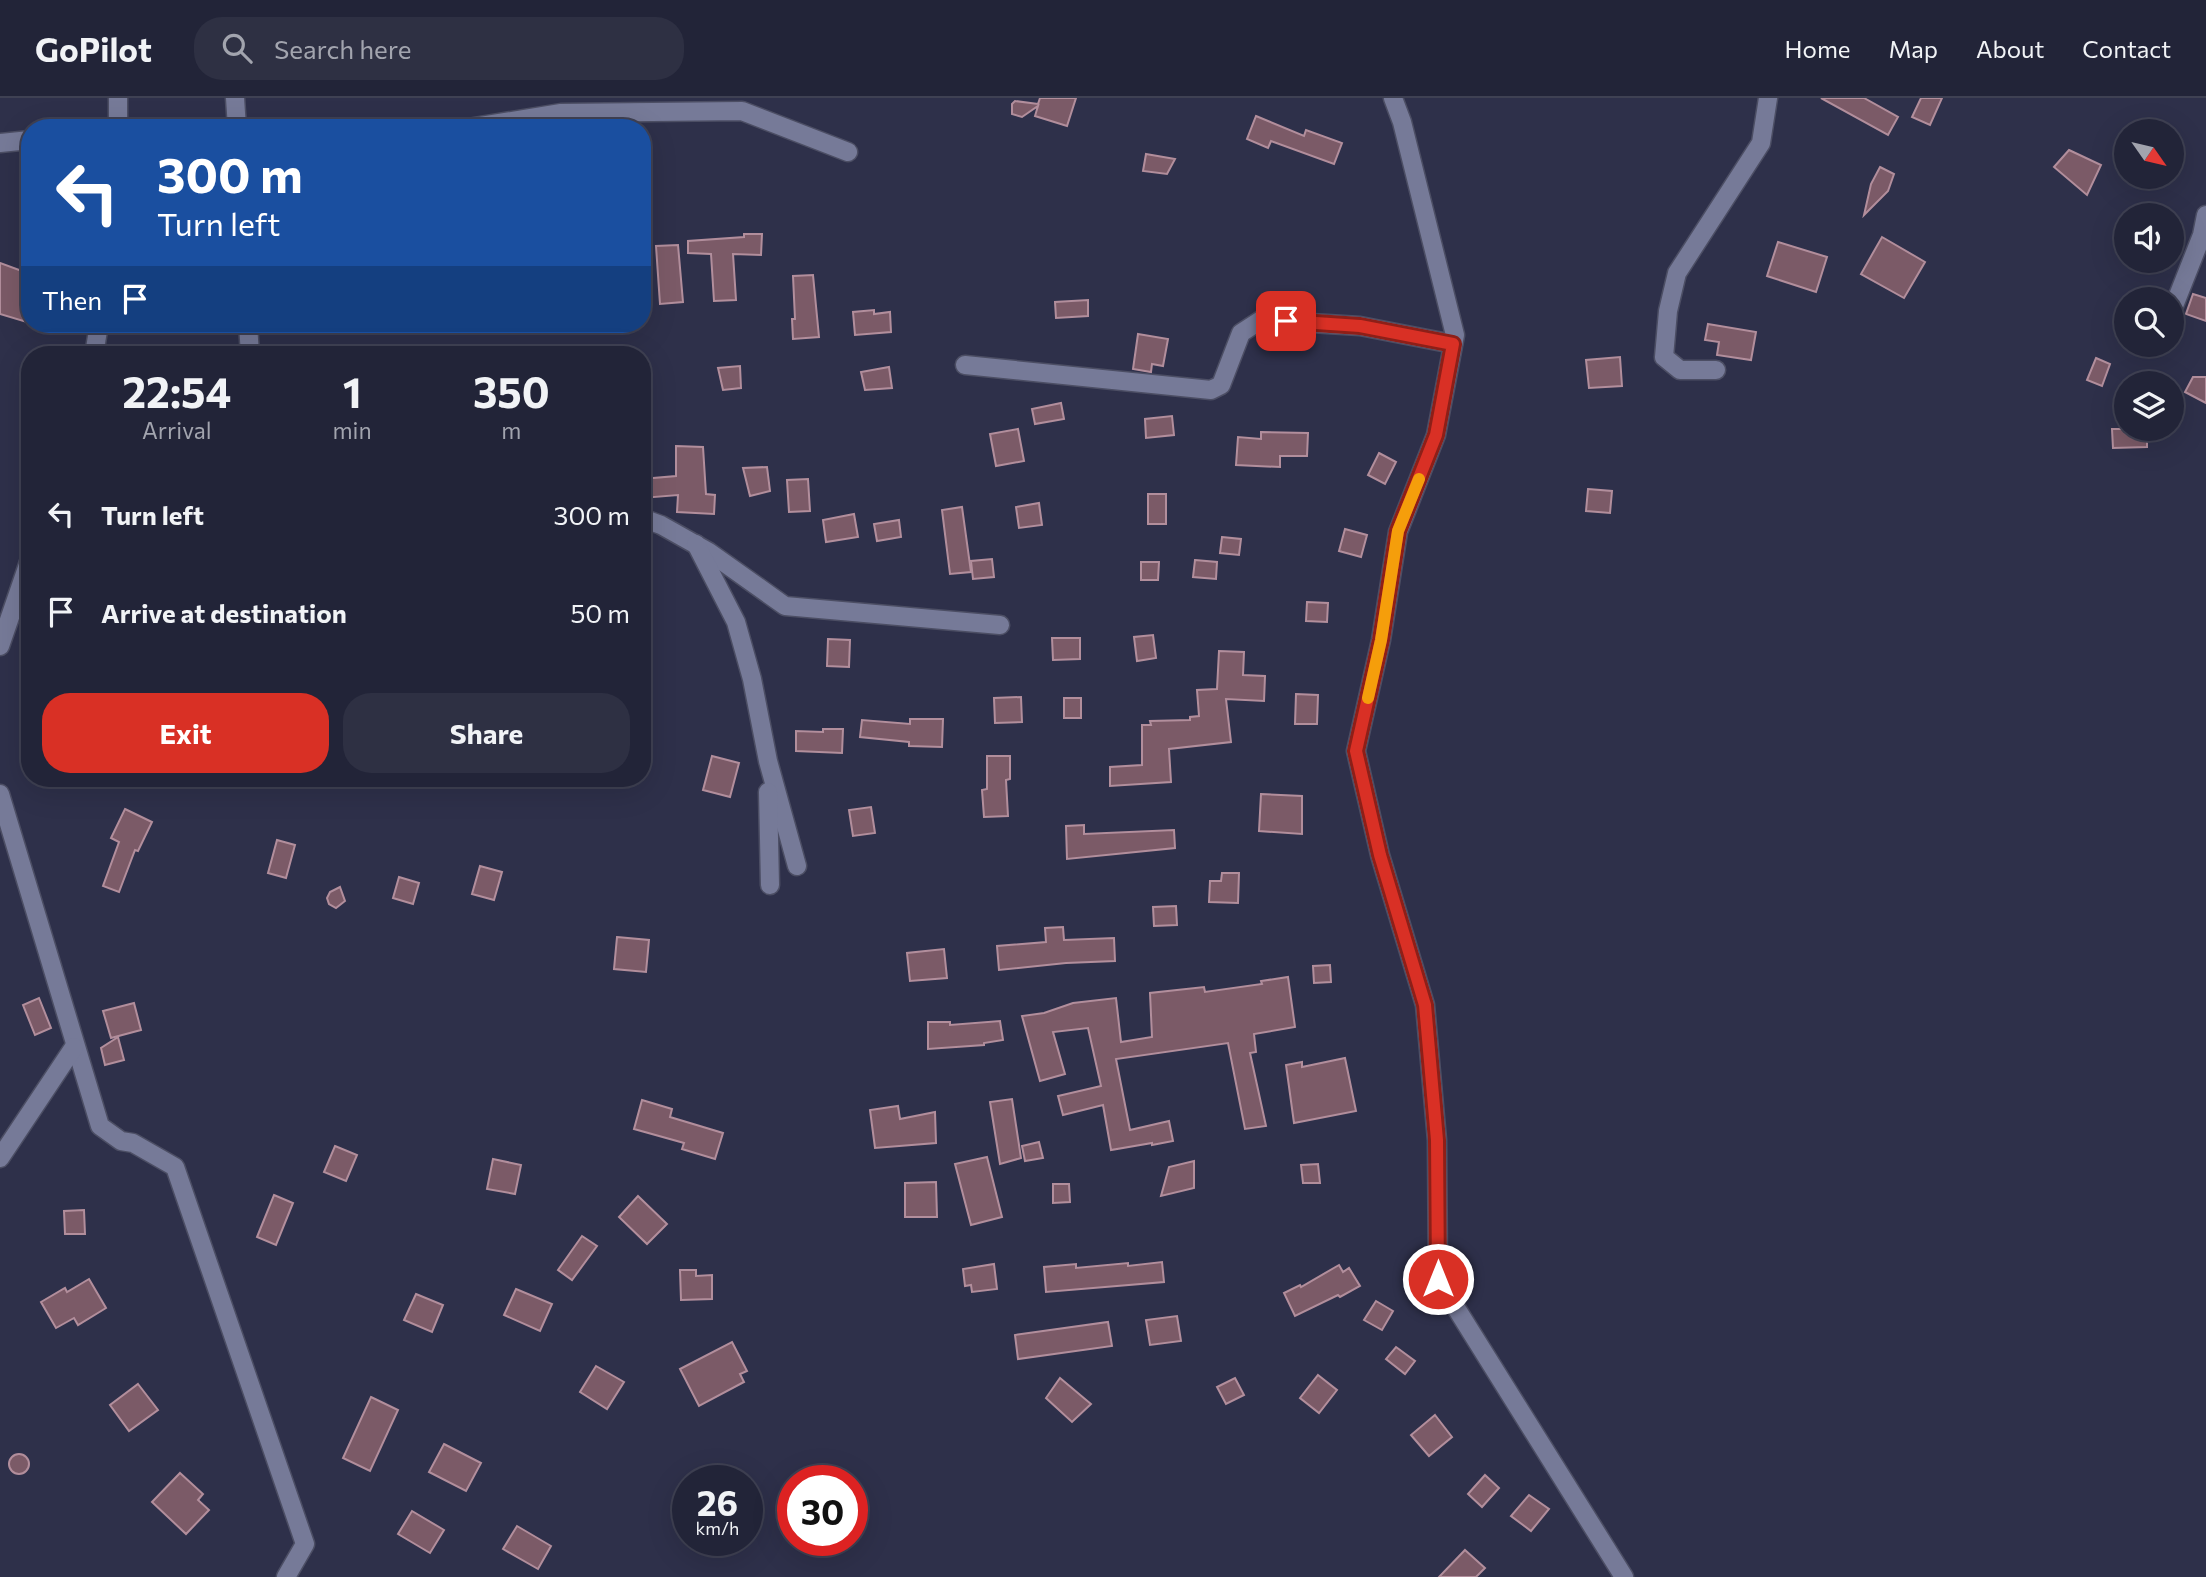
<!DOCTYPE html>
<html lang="en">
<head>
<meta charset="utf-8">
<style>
	:root { --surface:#222438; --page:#2e3043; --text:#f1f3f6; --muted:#a2a4ae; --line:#3f4153; --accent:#d93025 }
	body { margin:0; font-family:Commissioner,sans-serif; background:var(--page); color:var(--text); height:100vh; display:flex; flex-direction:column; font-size:26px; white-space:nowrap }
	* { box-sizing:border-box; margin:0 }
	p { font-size:23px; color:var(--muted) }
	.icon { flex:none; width:38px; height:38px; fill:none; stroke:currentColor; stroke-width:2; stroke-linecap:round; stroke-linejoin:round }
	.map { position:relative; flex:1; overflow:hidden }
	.side { position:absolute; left:21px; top:248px; width:630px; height:441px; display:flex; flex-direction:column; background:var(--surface); border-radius:28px; box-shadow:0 7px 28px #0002,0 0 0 2px var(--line) }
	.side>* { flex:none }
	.guide { position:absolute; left:21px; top:21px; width:630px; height:214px; border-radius:28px; box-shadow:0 7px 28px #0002,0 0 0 2px var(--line); background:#1a4fa0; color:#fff; overflow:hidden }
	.needle { width:46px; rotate:124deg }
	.tools { position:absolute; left:2114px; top:21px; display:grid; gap:14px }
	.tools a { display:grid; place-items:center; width:70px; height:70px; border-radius:50%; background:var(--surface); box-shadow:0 7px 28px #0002,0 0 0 2px var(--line); font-size:35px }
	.speed { position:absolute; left:672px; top:1367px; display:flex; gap:14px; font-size:35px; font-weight:700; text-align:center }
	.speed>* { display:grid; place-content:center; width:91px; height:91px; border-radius:50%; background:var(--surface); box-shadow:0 7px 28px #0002,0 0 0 2px var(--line); line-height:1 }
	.speed small { font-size:18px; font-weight:400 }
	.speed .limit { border:10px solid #d22; background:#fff; color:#111 }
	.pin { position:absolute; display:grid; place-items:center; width:60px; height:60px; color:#fff; margin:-30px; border-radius:14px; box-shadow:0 4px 10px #0006 }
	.me { position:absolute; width:77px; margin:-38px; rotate:0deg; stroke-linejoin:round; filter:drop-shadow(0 0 5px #0008) }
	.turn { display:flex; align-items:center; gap:24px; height:147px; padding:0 21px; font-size:32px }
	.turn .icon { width:91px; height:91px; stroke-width:2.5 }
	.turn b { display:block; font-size:49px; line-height:60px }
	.then { display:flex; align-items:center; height:66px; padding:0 21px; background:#0003; gap:14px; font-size:26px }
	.eta { display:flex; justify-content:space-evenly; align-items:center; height:119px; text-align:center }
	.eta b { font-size:42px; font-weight:700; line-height:49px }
	.action { display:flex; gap:14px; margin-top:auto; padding:14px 21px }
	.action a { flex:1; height:80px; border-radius:28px; background:var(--accent); color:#fff; font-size:28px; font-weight:700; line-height:80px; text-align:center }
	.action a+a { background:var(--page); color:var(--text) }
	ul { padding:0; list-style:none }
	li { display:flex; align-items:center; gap:21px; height:98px; padding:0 21px }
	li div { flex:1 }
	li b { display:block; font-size:26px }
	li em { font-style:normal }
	header { display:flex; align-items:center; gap:42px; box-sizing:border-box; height:98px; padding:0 35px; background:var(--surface); border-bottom:2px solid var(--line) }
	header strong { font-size:33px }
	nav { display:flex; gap:38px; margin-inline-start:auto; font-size:24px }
	.search { width:490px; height:63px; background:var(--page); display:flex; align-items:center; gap:18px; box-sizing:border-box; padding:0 24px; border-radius:28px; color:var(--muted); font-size:26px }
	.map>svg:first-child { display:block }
</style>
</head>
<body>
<header>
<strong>GoPilot</strong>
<div class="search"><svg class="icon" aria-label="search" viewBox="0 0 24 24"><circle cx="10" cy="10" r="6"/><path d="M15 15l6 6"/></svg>Search here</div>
<nav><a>Home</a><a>Map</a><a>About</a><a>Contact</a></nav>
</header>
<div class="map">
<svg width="2206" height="1479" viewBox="0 0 2206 1479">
	<rect width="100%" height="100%" fill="#2e304a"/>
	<g fill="#7b5a67" stroke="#b28e9c" stroke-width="2">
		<polygon points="1040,0 1076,0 1067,28 1035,18 1038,8 1022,19 1012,16 1012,6 1015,3 1038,6"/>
		<polygon points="1821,0 1864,0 1898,19 1888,37"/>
		<polygon points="1921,0 1942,0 1930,27 1912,19"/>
		<polygon points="1256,18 1304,38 1306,32 1342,45 1334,66 1271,43 1268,50 1247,41"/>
		<polygon points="2069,52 2101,67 2087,97 2054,69"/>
		<polygon points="1146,56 1175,61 1167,76 1143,73"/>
		<polygon points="1880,69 1894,76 1888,93 1864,117 1871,86"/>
		<polygon points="744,136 762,136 761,157 733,156 736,202 714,203 711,156 688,155 688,143 744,139"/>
		<polygon points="1882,139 1925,164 1904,200 1861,176"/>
		<polygon points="1778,144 1827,159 1816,194 1767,178"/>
		<polygon points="678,147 683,204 660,206 656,148"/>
		<polygon points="0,165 30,176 30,225 0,216"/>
		<polygon points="813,177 819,239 793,241 792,221 795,221 793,178"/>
		<polygon points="2193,196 2206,200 2206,223 2186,216"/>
		<polygon points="1088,202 1088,218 1056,220 1055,204"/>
		<polygon points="874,212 874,216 890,214 891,234 855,237 853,214"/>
		<polygon points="1708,226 1756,234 1751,262 1717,257 1719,244 1705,242"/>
		<polygon points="1138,236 1168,241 1163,268 1152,266 1151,274 1133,271"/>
		<polygon points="1620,259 1622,288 1589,290 1586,262"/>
		<polygon points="2096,260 2110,266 2102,288 2087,282"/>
		<polygon points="740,268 741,290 723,292 718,270"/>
		<polygon points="889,269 892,290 865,292 861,274"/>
		<polygon points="2193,279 2206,279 2206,305 2185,294"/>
		<polygon points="1061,305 1064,321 1035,326 1032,311"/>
		<polygon points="1172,318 1174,337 1146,340 1145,321"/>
		<polygon points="1018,331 1024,363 996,368 990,336"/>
		<polygon points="2112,331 2147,331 2147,349 2113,350"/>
		<polygon points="1261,334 1308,335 1307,358 1280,358 1280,369 1236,367 1238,339 1261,341"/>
		<polygon points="676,348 703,349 706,396 715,397 714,416 677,414 678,397 642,400 642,381 676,378"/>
		<polygon points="1379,355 1396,364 1385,386 1368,377"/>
		<polygon points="767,369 770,393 750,398 743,370"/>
		<polygon points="808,381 810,413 789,414 787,382"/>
		<polygon points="1588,391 1612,393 1610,415 1586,413"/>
		<rect x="1148" y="396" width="18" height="30"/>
		<polygon points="1039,405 1042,427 1019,430 1016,409"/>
		<polygon points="962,409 971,474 950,476 942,412"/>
		<polygon points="854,416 858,439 826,444 823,422"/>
		<polygon points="899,422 901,439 877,443 874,426"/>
		<polygon points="1345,431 1367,437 1361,459 1339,453"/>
		<polygon points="1222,439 1241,441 1239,457 1220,455"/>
		<polygon points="992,461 994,479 973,481 971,463"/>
		<polygon points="1195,462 1217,464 1216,481 1193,479"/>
		<polygon points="1141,464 1159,464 1158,482 1141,482"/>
		<polygon points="1307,504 1328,505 1327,524 1306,523"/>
		<polygon points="1153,537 1156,560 1137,563 1134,539"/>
		<polygon points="1052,540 1080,540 1080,561 1053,562"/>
		<polygon points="828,541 850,542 849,569 827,568"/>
		<polygon points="1219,553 1244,554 1243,577 1265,578 1264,603 1226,601 1231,644 1169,651 1171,684 1110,688 1110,669 1142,667 1142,627 1151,627 1150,623 1190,622 1190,619 1199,618 1197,592 1217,591"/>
		<polygon points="1296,596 1318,597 1317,626 1295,626"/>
		<polygon points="1021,599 1022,624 995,625 994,600"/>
		<rect x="1064" y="600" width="17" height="20"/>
		<polygon points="910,621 943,621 942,649 909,648 909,644 860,639 862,622 910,626"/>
		<polygon points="823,631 843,631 842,655 796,653 796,633 823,634"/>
		<polygon points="712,658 739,665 730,699 703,692"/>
		<polygon points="987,658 1010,658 1010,681 1006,682 1008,718 984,719 982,692 987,691"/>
		<polygon points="1261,696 1302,698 1302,736 1259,733"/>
		<polygon points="871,709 875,735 853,738 849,712"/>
		<polygon points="125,711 152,724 138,753 135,752 119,794 103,788 119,744 111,740"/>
		<polygon points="1084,727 1084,736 1174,732 1175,750 1067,761 1066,728"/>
		<polygon points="277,742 295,747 286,780 268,775"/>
		<polygon points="480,768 502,774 494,802 472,796"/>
		<polygon points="1222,775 1239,775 1238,805 1209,804 1210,783 1221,783"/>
		<polygon points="399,779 419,785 413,806 393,800"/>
		<polygon points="340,789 345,803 336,810 329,806 327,800 330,794"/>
		<polygon points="1176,808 1177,827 1154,828 1153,809"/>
		<polygon points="1063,829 1064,842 1114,840 1115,863 1066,865 999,872 997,848 1046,844 1045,830"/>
		<polygon points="617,839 649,842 646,874 614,871"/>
		<polygon points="944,851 947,880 910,883 907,855"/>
		<polygon points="1330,867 1331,884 1314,885 1313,868"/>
		<polygon points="1288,879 1295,929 1254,936 1256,954 1250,955 1266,1028 1245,1031 1228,945 1116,961 1130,1032 1169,1023 1173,1043 1152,1047 1152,1045 1111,1052 1103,1007 1063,1017 1058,998 1101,988 1088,930 1053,934 1065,976 1040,983 1022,918 1044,915 1073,905 1116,900 1121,944 1152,939 1150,895 1204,889 1205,894 1262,886 1261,883"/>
		<polygon points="39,900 51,930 35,937 23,907"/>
		<polygon points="134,905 141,932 111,940 103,913"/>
		<polygon points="1000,923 1003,942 984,945 984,947 928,951 928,924 950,924 950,927"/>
		<polygon points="118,939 124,962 105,967 101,950"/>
		<polygon points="1345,960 1356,1013 1294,1025 1286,967 1302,964 1302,969"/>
		<polygon points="1012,1001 1021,1060 1000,1066 990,1004"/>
		<polygon points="642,1002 672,1011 670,1019 723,1035 715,1061 682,1051 684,1045 634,1031"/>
		<polygon points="898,1008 900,1021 935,1014 936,1045 875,1050 870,1012"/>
		<polygon points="1039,1044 1043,1060 1025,1063 1022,1048"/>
		<polygon points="335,1048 357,1057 346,1083 324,1074"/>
		<polygon points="987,1059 1002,1119 971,1127 955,1066"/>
		<polygon points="493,1061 521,1067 515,1096 487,1091"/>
		<polygon points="1194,1063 1194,1090 1161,1098 1169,1069"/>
		<polygon points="1318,1066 1320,1085 1303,1085 1301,1067"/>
		<polygon points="936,1084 937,1119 905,1119 905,1085"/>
		<polygon points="1053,1086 1069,1086 1070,1104 1053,1105"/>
		<polygon points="274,1097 293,1105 276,1147 257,1139"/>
		<polygon points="638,1098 667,1126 647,1146 619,1119"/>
		<polygon points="84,1112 85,1136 65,1136 64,1113"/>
		<polygon points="582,1138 597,1148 572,1182 558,1172"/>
		<polygon points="1162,1164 1164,1184 1046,1194 1044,1169 1076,1166 1076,1170 1128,1165 1128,1168"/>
		<polygon points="994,1166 997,1191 972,1194 971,1187 965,1188 963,1171"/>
		<polygon points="1339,1167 1343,1174 1349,1170 1360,1188 1340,1199 1338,1197 1295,1218 1284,1195 1300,1187 1301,1189"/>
		<polygon points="680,1172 696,1172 696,1178 712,1177 712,1201 681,1202"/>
		<polygon points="89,1181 106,1210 78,1227 74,1220 56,1230 41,1204 65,1190 67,1194"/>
		<polygon points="516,1191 552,1206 540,1233 504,1217"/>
		<polygon points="416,1196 443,1207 432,1234 404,1222"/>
		<polygon points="1376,1203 1393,1213 1382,1232 1364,1222"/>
		<polygon points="1177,1218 1181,1243 1150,1247 1146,1222"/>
		<polygon points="1108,1224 1112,1248 1018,1261 1015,1237"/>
		<polygon points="732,1244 747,1273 740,1276 744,1284 699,1308 680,1271"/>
		<polygon points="1396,1249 1415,1263 1405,1276 1386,1261"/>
		<polygon points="596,1268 624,1284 607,1311 580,1294"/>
		<polygon points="1318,1277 1337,1292 1319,1315 1300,1300"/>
		<polygon points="1060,1280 1091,1306 1072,1324 1046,1300"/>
		<polygon points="1235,1280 1244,1297 1226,1306 1217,1289"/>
		<polygon points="138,1286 158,1312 129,1333 110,1307"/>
		<polygon points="371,1299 398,1312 370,1373 343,1360"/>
		<polygon points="1435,1317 1452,1339 1429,1358 1411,1337"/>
		<polygon points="444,1346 481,1365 466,1393 429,1374"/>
		<circle cx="19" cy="1366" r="10"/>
		<polygon points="180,1375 203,1396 198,1402 209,1412 186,1436 152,1404"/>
		<polygon points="1485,1377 1499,1390 1482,1409 1468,1396"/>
		<polygon points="1529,1397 1549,1411 1531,1433 1511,1418"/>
		<polygon points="412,1413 444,1432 430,1455 398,1436"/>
		<polygon points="517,1428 551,1448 538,1471 503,1451"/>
		<polygon points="1465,1452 1485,1470 1476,1479 1439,1479"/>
	</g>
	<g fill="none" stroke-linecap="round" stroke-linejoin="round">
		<g stroke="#4c4e64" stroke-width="21">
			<g id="minor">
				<polyline points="235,0 237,30"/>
				<polyline points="1393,0 1402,24 1455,237 1436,337 1398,434 1381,542 1356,653 1380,757 1425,907 1437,1042 1438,1181 1624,1479"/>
				<polyline points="118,30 118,0"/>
				<polyline points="468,30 561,15 742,13 848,54"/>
				<polyline points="0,45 30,42"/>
				<polyline points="2172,213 2202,137 2206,117"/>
				<polyline points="248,226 250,257"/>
				<polyline points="94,257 99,226"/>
				<polyline points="965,267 1211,292 1221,287 1241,235 1261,222 1360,228 1453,246"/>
				<polyline points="1716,272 1680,272 1664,259 1668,213 1677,175 1761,45 1768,0"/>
				<polyline points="642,420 661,427 709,454 785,508 1000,527"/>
				<polyline points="696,446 736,524 752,581 768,663 797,768"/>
				<polyline points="0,548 30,461"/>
				<polyline points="768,694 770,787"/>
				<polyline points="0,696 100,1028 121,1043 133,1045 175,1069 305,1446 286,1479"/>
				<polyline points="0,1060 74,949"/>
			</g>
		</g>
		<use href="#minor" stroke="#767a98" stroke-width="18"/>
	</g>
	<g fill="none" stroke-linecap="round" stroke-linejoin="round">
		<g stroke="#8d1f18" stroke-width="18">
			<polyline id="route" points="1286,223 1360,228 1453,246 1436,337 1398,433 1381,542 1356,653 1380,757 1425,907 1437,1042 1438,1181"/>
		</g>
		<use href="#route" stroke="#d93025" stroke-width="12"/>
		<polyline stroke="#f59e0b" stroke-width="12" points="1368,600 1381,542 1398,433 1419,381"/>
	</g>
</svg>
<div class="tools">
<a><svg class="needle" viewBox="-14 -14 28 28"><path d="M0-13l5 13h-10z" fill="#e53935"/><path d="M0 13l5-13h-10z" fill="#a2a4ae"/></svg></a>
<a><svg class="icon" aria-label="sound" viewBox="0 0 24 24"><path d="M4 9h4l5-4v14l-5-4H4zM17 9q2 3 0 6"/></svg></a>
<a><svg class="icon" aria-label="search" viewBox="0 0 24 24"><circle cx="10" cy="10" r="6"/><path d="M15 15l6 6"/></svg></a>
<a><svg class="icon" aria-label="layers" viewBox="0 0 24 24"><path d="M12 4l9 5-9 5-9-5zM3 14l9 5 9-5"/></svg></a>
</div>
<div class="speed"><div>26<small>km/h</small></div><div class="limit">30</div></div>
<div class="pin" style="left:1286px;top:223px;background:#d93025"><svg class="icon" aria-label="arrive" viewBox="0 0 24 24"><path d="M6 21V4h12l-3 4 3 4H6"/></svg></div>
<svg class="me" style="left:1438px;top:1181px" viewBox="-20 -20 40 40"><circle r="17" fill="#d93025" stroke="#fff" stroke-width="3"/><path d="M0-11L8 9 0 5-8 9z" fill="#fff"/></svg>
<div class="guide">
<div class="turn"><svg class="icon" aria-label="left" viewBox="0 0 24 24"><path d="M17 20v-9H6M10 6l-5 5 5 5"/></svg><div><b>300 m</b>Turn left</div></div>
<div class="then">Then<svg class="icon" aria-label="arrive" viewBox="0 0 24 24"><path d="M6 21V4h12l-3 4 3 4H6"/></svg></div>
</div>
<section class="side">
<div class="eta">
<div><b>22:54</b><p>Arrival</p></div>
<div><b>1</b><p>min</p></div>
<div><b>350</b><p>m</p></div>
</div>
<ul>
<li><svg class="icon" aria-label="left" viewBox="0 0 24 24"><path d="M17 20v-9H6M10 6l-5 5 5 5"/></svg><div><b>Turn left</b></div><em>300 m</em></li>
<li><svg class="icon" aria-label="arrive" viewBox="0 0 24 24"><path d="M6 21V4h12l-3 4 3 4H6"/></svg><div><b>Arrive at destination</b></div><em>50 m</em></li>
</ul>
<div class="action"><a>Exit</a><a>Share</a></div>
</section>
</div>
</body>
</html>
